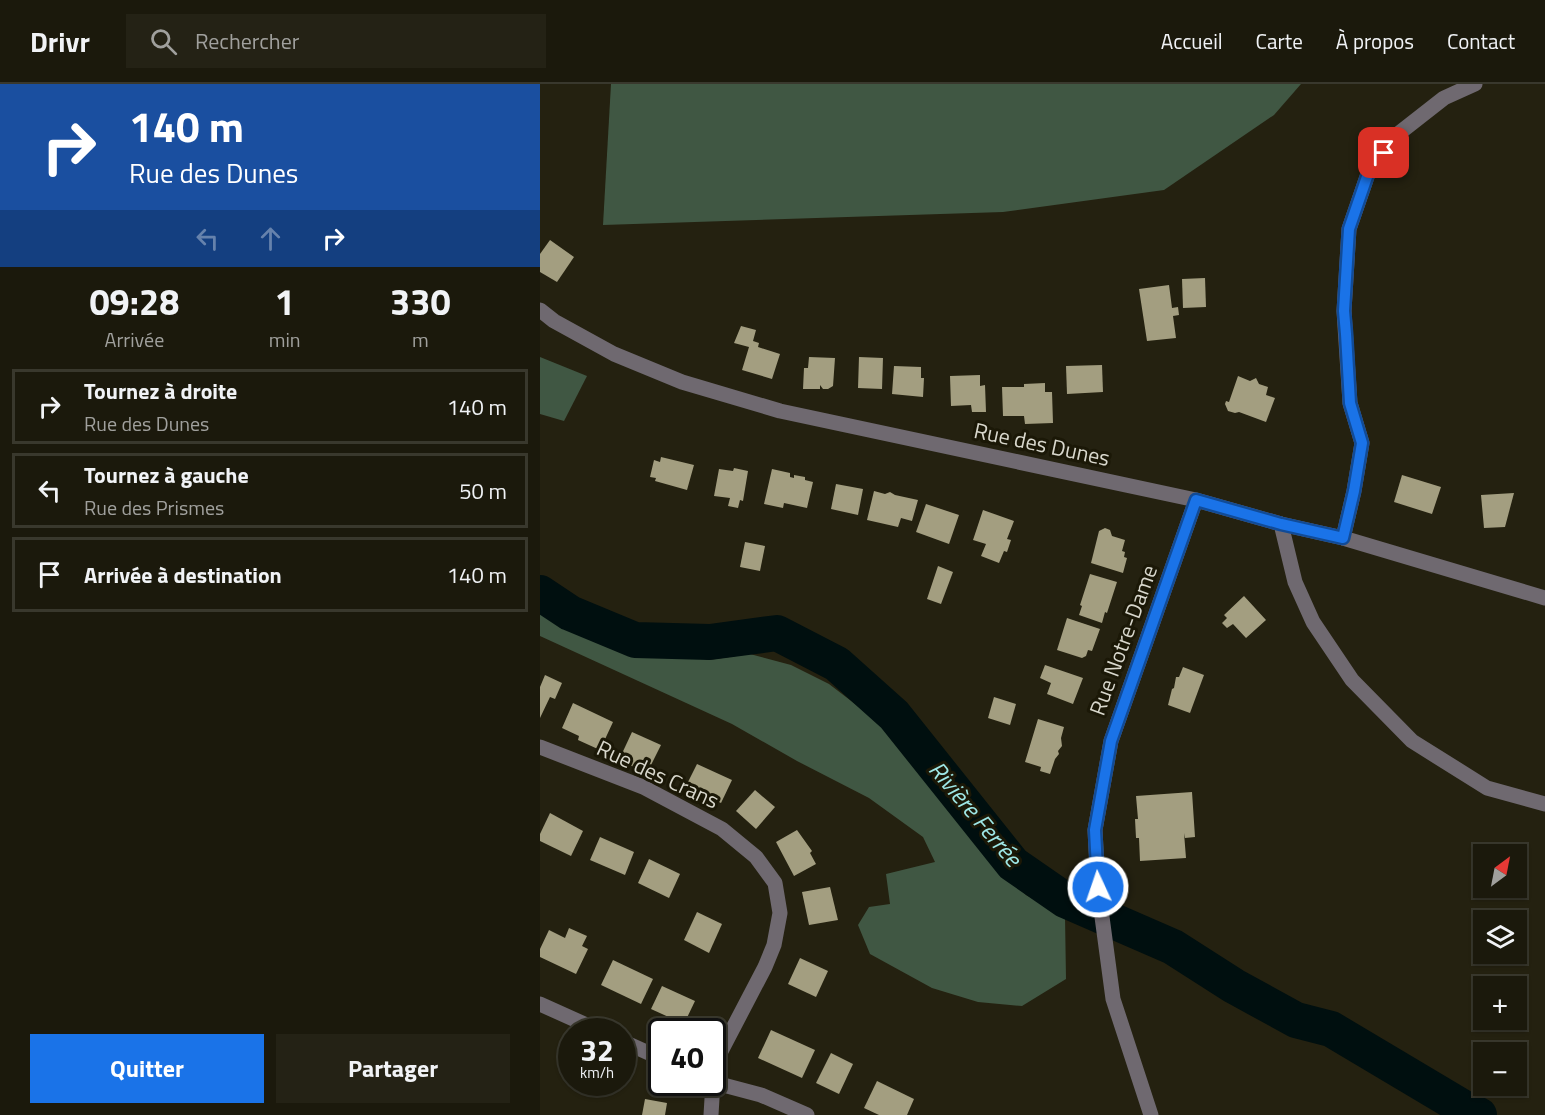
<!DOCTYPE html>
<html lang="fr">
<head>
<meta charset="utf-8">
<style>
	:root { --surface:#1b190c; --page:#242215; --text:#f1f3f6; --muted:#a0a09d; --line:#39382d; --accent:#1a73e8 }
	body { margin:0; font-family:"Titillium Web",sans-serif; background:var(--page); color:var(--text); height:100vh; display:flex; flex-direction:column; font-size:22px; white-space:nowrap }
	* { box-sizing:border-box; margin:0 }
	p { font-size:20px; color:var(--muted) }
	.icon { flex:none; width:33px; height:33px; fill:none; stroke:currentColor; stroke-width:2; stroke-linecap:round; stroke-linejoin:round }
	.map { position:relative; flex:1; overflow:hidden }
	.side { display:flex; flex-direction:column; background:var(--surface); width:540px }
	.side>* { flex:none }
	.hud { background:#1a4fa0; color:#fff; overflow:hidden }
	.needle { width:39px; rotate:32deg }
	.tools { position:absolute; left:933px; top:760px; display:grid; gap:12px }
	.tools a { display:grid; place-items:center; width:54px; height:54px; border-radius:0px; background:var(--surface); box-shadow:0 2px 4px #0004,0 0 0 2px var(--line); font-size:30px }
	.speed { position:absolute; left:18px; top:934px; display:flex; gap:12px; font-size:30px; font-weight:700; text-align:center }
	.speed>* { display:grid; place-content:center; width:78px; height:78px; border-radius:50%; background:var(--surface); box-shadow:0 2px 4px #0004,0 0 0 2px var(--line); line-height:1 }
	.speed small { font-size:15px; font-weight:400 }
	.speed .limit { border:3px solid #111; border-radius:9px; background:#fff; color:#111 }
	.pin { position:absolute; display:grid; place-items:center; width:51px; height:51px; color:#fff; margin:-26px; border-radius:12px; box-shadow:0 3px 9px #0006 }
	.me { position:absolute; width:66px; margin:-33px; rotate:357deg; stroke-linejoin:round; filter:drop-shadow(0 0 4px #0008) }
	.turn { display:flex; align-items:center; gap:21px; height:126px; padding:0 30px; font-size:27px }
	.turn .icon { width:78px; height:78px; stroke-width:2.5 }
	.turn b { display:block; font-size:42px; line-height:51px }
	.lanes { display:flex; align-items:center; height:57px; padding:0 30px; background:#0003; justify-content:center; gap:30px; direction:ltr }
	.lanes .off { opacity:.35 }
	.eta { display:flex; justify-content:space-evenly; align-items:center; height:102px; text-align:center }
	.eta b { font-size:36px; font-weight:700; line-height:42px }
	.primary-button { display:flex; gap:12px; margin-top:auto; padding:12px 30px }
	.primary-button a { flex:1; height:69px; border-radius:0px; background:var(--accent); color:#fff; font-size:24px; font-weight:700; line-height:69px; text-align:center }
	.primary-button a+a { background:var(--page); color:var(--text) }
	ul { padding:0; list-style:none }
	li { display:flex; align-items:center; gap:18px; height:75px; margin:0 12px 9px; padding:0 18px; border:3px solid var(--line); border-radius:0px }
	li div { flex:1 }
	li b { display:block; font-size:22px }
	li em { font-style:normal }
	header { display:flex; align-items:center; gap:36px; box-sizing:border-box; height:84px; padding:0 30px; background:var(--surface); border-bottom:2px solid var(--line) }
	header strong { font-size:28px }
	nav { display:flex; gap:33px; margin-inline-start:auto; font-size:21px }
	.search { width:420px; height:54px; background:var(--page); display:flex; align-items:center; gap:15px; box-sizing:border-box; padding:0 21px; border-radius:0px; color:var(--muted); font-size:22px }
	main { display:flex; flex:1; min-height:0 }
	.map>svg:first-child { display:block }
</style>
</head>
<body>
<header>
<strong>Drivr</strong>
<div class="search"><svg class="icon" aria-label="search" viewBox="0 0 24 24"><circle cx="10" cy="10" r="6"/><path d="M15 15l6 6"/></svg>Rechercher</div>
<nav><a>Accueil</a><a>Carte</a><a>À propos</a><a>Contact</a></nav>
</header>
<main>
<section class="side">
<div class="hud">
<div class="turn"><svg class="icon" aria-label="right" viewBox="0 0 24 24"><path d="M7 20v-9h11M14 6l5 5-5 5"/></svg><div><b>140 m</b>Rue des Dunes</div></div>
<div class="lanes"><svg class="icon off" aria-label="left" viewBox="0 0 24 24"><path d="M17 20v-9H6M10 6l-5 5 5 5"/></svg><svg class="icon off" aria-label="ahead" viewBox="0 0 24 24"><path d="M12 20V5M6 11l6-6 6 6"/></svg><svg class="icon" aria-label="right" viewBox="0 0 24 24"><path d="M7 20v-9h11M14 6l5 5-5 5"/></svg></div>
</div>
<div class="eta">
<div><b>09:28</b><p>Arrivée</p></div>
<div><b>1</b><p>min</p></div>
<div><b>330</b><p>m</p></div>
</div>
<ul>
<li><svg class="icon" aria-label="right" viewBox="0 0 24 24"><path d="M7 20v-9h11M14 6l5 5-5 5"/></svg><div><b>Tournez à droite</b><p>Rue des Dunes</p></div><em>140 m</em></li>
<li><svg class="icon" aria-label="left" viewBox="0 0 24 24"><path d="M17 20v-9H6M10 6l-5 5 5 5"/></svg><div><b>Tournez à gauche</b><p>Rue des Prismes</p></div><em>50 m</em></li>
<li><svg class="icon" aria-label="arrive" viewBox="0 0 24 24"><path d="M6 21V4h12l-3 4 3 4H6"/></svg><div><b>Arrivée à destination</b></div><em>140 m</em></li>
</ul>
<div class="primary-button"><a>Quitter</a><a>Partager</a></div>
</section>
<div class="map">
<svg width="1005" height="1031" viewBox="0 0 1005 1031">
	<rect width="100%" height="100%" fill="#242110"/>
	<g fill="#405743">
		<polygon points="71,0 761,0 734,31 624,106 463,128 63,141"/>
		<polygon points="0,273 47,292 24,337 0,330"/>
		<polygon points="0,521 68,556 169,576 210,570 251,581 289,600 336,636 405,710 454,777 486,811 525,832 526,895 482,922 438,918 392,904 330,870 318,841 329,823 350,820 346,790 395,778 383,753 329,714 257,677 192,640 0,552"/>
	</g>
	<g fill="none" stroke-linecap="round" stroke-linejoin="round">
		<polyline stroke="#000f0f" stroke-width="36" points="0,509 30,529 95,556 170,558 237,549 297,580 354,631 473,780 525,816 633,863 694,902 756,936 791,945 927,1026 939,1031"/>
	</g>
	<g fill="#a39e80">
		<polygon points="10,156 34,173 17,198 0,188 0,170"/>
		<polygon points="665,194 666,223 643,224 642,195"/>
		<polygon points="629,201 632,224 638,223 639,231 633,232 636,254 607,257 599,205"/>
		<polygon points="201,242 216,246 213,257 219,259 218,263 240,270 232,295 202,286 209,263 194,259"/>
		<polygon points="269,273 295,274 293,302 288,305 283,305 280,301 280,305 263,305 264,284 268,284"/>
		<polygon points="319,273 343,274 342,305 318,304"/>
		<polygon points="562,281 563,308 527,310 526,282"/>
		<polygon points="354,282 381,283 381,294 384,294 383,313 352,310"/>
		<polygon points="440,291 440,302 445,301 446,328 432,328 431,321 411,322 410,292"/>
		<polygon points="698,292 710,297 716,294 719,300 728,303 726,311 735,314 726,338 699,328 695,329 688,327 685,320 686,317 689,318"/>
		<polygon points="505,299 505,308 512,308 513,339 485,340 484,332 463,332 462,303 484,303 484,300"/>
		<polygon points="121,373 154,381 147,406 115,397 116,394 110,393 114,376 120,378"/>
		<polygon points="194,384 208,387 203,417 200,416 198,424 188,422 190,414 174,412 179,385 193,387"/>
		<polygon points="232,385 250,389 250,393 254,394 254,391 265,393 265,396 273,398 267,424 244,419 243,424 224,420"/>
		<polygon points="862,391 901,403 892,430 854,418"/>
		<polygon points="296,400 323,405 318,431 291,425"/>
		<polygon points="334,407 345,410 350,408 355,411 378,416 372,437 361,434 358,443 327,436"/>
		<polygon points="974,409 965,443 944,444 941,411"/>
		<polygon points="386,420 419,431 409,460 376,448"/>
		<polygon points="443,426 474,437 467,455 471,456 467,468 464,467 459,479 441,472 446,460 433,456"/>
		<polygon points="565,444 570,446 572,452 585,456 582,467 585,468 584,473 587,474 583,489 551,479 559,447"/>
		<polygon points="205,458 225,462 220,487 200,483"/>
		<polygon points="398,482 413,488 401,520 387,515"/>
		<polygon points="550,490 577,498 567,529 565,528 562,539 539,531 542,522 540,521"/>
		<polygon points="704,512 726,536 706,554 693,540 687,544 682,539 687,534 684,531"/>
		<polygon points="527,534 560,545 552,567 548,566 546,572 542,574 517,566"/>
		<polygon points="505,581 543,594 533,620 507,610 511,599 500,594"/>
		<polygon points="643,583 664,591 650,629 628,621 632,605 634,604 636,593 639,593"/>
		<polygon points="5,591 22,599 15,615 10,613 0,634 0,603"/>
		<polygon points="454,613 476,620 470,641 448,634"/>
		<polygon points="33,619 73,638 60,666 38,656 39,652 22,644"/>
		<polygon points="498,635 524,643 521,654 522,662 518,667 519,670 515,675 510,690 500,687 501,683 485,678"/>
		<polygon points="92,648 121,661 107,689 79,676"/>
		<polygon points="157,680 192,696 181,719 146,702"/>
		<polygon points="215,706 235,723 216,745 196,727"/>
		<polygon points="652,708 655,753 645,754 644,749 646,774 600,777 599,754 596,754 595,735 598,735 596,712"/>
		<polygon points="10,729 43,747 31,772 0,757 0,750"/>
		<polygon points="257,746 272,767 270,769 276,780 254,792 236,758"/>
		<polygon points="60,753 94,768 85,791 50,776"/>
		<polygon points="109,775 140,790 129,814 98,799"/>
		<polygon points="290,803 298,836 269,841 262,808"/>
		<polygon points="157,828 182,840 169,869 144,856"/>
		<polygon points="29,844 47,852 42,862 48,865 36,890 0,873 0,865 9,846 25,854"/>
		<polygon points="260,874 288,887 276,913 248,900"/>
		<polygon points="73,876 113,895 101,920 61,901"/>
		<polygon points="122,902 155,917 144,940 111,925"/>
		<polygon points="231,946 275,966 262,994 218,974"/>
		<polygon points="291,969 313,980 299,1010 276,999"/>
		<polygon points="337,997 374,1015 367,1031 339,1031 324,1024"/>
		<polygon points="105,1015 127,1019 125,1031 102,1031"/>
	</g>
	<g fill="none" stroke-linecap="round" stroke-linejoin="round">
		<g stroke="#6f6970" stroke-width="15">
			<polyline points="0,226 14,237 74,270 142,298 240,327 656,416 741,440 803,454 1005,514"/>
			<polyline points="741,440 755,498 773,538 812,596 872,657 947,704 1005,720"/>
			<polyline points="803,454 814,407 822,359 810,319 804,227 809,145 829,87 858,50 904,14 935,0"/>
			<polyline points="0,663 103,703 182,745 216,773 235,799 240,829 234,861 225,883 179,971 173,998 171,1031"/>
			<polyline points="0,920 62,948"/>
			<polyline points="82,957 122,975"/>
			<polyline points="172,998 221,1011 267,1031"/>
			<polyline points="611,1031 573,915 558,803 555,746 571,657 656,416"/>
		</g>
	</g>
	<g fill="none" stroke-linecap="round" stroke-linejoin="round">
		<g stroke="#114b97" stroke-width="15">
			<polyline id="route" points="558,803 555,746 571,657 656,416 741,440 803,454 814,407 822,359 810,319 806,250 804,227 809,145 829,87 844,69"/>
		</g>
		<use href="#route" stroke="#1a73e8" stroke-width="10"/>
	</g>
	<g text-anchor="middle" stroke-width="6" stroke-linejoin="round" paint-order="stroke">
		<g font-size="22" fill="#d8d7cc" stroke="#1b1807">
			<text transform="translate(502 360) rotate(12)" y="8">Rue des Dunes</text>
			<text transform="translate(583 556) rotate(-70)" y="8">Rue Notre-Dame</text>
			<text transform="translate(118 690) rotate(25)" y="8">Rue des Crans</text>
		</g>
		<g font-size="24" font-style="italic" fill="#9ee7e6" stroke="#1b1807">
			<text transform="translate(435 730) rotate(50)" y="8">Rivière Ferrée</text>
		</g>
	</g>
</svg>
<div class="tools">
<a><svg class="needle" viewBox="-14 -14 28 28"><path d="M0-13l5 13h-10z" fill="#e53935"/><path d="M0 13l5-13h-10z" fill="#a0a09d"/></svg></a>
<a><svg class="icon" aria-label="layers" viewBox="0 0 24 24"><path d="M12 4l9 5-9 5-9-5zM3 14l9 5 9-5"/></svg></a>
<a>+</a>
<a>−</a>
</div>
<div class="speed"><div>32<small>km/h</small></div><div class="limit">40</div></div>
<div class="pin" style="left:844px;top:69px;background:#d93025"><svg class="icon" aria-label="arrive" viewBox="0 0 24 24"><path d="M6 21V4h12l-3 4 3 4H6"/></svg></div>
<svg class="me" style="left:558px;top:803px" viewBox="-20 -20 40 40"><circle r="17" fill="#1a73e8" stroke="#fff" stroke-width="3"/><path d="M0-11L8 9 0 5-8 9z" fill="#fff"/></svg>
</div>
</main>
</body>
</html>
